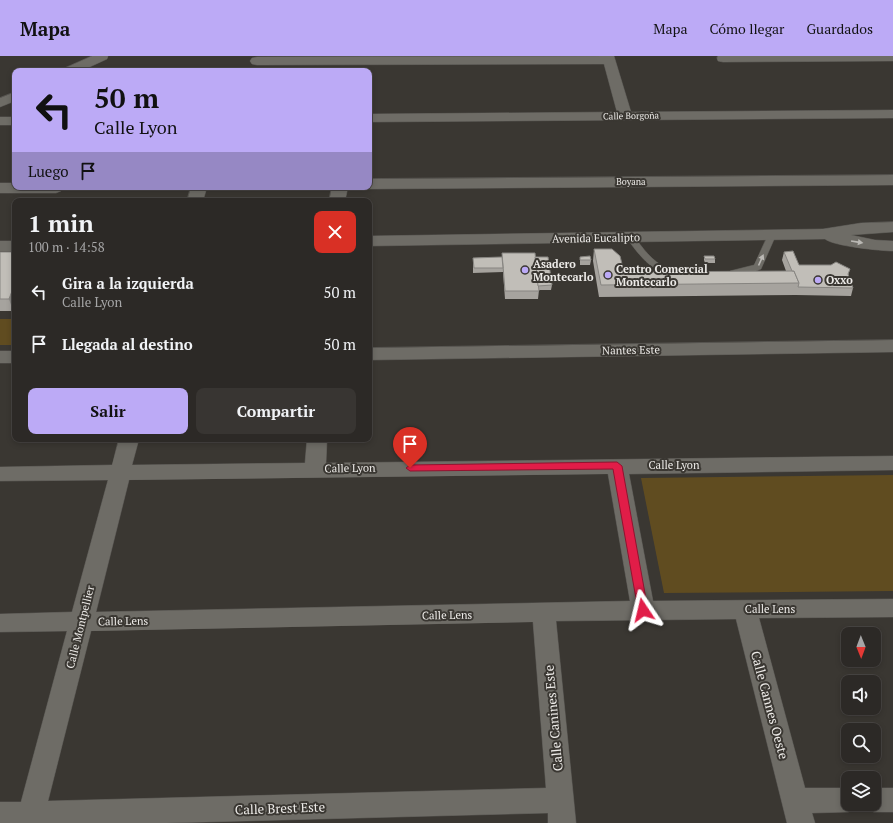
<!DOCTYPE html>
<html lang="es">
<head>
<meta charset="utf-8">
<style>
	:root { --surface:#2c2926; --page:#383532; --text:#f1f3f6; --muted:#a6a6a7; --line:#484543; --accent:#bcaaf6 }
	body { margin:0; font-family:"PT Serif",serif; background:var(--page); color:var(--text); height:100vh; display:flex; flex-direction:column; font-size:15px; white-space:nowrap }
	* { box-sizing:border-box; margin:0 }
	p { font-size:13px; color:var(--muted) }
	.icon { flex:none; width:22px; height:22px; fill:none; stroke:currentColor; stroke-width:2; stroke-linecap:round; stroke-linejoin:round }
	.map { position:relative; flex:1; overflow:hidden }
	.sheet { position:absolute; left:12px; top:142px; width:360px; height:244px; display:flex; flex-direction:column; background:var(--surface); border-radius:8px; box-shadow:0 2px 6px #0003,0 0 0 1px var(--line) }
	.sheet>* { flex:none }
	.top-card { position:absolute; left:12px; top:12px; width:360px; height:122px; border-radius:8px; box-shadow:0 2px 6px #0003,0 0 0 1px var(--line); background:#bcaaf6; color:#111; overflow:hidden }
	.needle { width:26px; rotate:179deg }
	.buttons { position:absolute; left:841px; top:571px; display:grid; gap:8px }
	.buttons a { display:grid; place-items:center; width:40px; height:40px; border-radius:8px; background:var(--surface); box-shadow:0 2px 6px #0003,0 0 0 1px var(--line); font-size:20px }
	.pin { position:absolute; display:grid; place-items:center; width:34px; height:34px; color:#fff; margin:-41px -17px; border-radius:50% 50% 50% 0; rotate:-45deg; box-shadow:0 0 4px #0007 }
	.pin .icon { rotate:45deg }
	.me { position:absolute; width:44px; margin:-22px; rotate:350deg; stroke-linejoin:round; filter:drop-shadow(0 0 3px #0008) }
	.turn { display:flex; align-items:center; gap:14px; height:84px; padding:0 16px; font-size:18px }
	.turn .icon { width:52px; height:52px; stroke-width:2.5 }
	.turn b { display:block; font-size:28px; line-height:34px }
	.then { display:flex; align-items:center; height:38px; padding:0 16px; background:#0003; gap:8px; font-size:15px }
	.round { display:grid; place-items:center; flex:none; width:42px; height:42px; border-radius:8px; background:var(--page) }
	.headline { display:flex; align-items:center; justify-content:space-between; height:68px; padding:0 16px }
	h1 { font-size:24px; font-weight:800; line-height:30px }
	.action { display:flex; gap:8px; margin-top:auto; padding:8px 16px }
	.action a { flex:1; height:46px; border-radius:8px; background:var(--accent); color:#111; font-size:16px; font-weight:800; line-height:46px; text-align:center }
	.action a+a { background:var(--page); color:var(--text) }
	ul { padding:0; list-style:none }
	li { display:flex; align-items:center; gap:12px; height:52px; padding:0 16px }
	li div { flex:1 }
	li b { display:block; font-size:15px }
	li em { font-style:normal }
	header { display:flex; align-items:center; gap:24px; box-sizing:border-box; height:56px; padding:0 20px; background:var(--accent); color:#111 }
	header strong { font-size:19px }
	nav { display:flex; gap:22px; margin-inline-start:auto; font-size:14px }
	.map>svg:first-child { display:block }
</style>
</head>
<body>
<header>
<strong>Mapa</strong>
<nav><a>Mapa</a><a>Cómo llegar</a><a>Guardados</a></nav>
</header>
<div class="map">
<svg width="893" height="767" viewBox="0 0 893 767">
	<rect width="100%" height="100%" fill="#3a3732"/>
	<g fill="#604c20">
		<rect x="0" y="263" width="15" height="26"/>
		<polygon points="893,419 893,535 664,537 641,422"/>
	</g>
	<g fill="none" stroke-linecap="round" stroke-linejoin="round">
		<g stroke="#565450" stroke-width="1">
			<g id="service">
				<polygon points="769,177 775,177 776,179 761,213 751,217 730,219 729,217 730,215 754,209"/>
				<path d="M 627,179 L 633,179 C 642,191 652,206 667,212 C 672,214 677,214 682,215 L 683,217 L 682,219 C 657,224 638,198 626,181 Z"/>
			</g>
		</g>
		<g stroke="#565450" stroke-width="1">
			<g id="minor">
				<polygon points="92,0 108,0 107,3 81,15 63,15 65,12"/>
				<polygon points="614,0 631,56 893,54 893,62 369,66 369,58 617,56 604,8 257,9 252,8 250,5 252,2 257,1"/>
				<polygon points="718,0 893,0 893,5 723,6 718,5 717,2"/>
				<polygon points="15,36 15,45 0,51 0,42"/>
				<rect x="0" y="61" width="15" height="8"/>
				<polygon points="893,119 893,129 369,133 363,131 369,131 369,123"/>
				<polygon points="0,127 15,127 15,131 64,132 61,135 56,137 0,137"/>
				<polygon points="191,131 207,131 203,145 187,145"/>
				<polygon points="332,131 348,131 345,145 329,145"/>
				<polygon points="893,284 893,296 369,304 369,292"/>
				<rect x="0" y="295" width="15" height="12"/>
				<path d="M 119,383 L 139,383 L 132,409 L 305,407 L 307,383 L 327,383 L 326,407 L 893,400 L 893,414 L 629,418 L 653,545 L 893,543 L 893,561 L 759,562 L 805,732 L 848,732 L 848,748 L 860,748 L 857,753 L 848,756 L 812,757 L 815,767 L 787,767 L 736,563 L 556,565 L 576,767 L 548,767 L 548,757 L 167,767 L 0,767 L 0,746 L 21,746 L 67,575 L 0,576 L 0,558 L 72,556 L 108,424 L 0,425 L 0,411 L 112,409 ZM 608,418 L 630,545 L 96,556 L 129,424 ZM 533,566 L 546,732 L 48,745 L 91,575 Z"/>
				<polygon points="874,732 893,732 893,756 874,756 865,753 862,748 874,748"/>
			</g>
		</g>
		<g stroke="#565450" stroke-width="1">
			<g id="tertiary">
				<path d="M 893,166 L 893,176 L 851,179 L 875,184 L 893,185 L 893,195 C 881,195 833,190 825,183 L 369,190 L 369,180 L 823,173 L 861,167 Z"/>
				<rect x="0" y="185" width="15" height="10"/>
			</g>
		</g>
		<use href="#service" fill="#6e6c66" fill-rule="evenodd"/>
		<use href="#minor" fill="#6e6c66" fill-rule="evenodd"/>
		<use href="#tertiary" fill="#6e6c66" fill-rule="evenodd"/>
	</g>
	<g fill="#a6a39e">
		<polygon points="594,193 624,216 786,215 782,204 784,196 799,209 850,213 848,219 853,232 851,240 796,239 599,241 593,205"/>
		<polygon points="0,196 15,196 15,248 13,255 0,255"/>
		<polygon points="502,197 535,201 552,229 551,234 539,234 538,243 505,243 503,216 473,217 473,202 502,201"/>
		<polygon points="704,200 715,203 715,207 705,207 704,204"/>
		<polygon points="580,201 591,204 590,209 580,209"/>
	</g>
	<polygon fill="#878581" points="15,227 15,248 13,255 9,243"/>
	<g fill="#c1beb8" stroke="#878581">
		<polygon points="594,193 612,193 620,200 624,216 794,215 799,227 601,229"/>
		<polygon points="793,195 799,209 831,209 836,206 850,213 848,218 853,232 798,231 799,227 794,215 792,215 784,196"/>
		<polygon points="0,196 15,196 15,227 9,243 0,243"/>
		<polygon points="502,197 535,197 539,235 505,235"/>
		<polygon points="590,200 591,204 580,204 580,201"/>
		<polygon points="704,200 714,200 715,203 705,203"/>
		<polygon points="502,201 503,212 474,212 473,202"/>
		<polygon points="535,201 548,201 552,229 538,230"/>
	</g>
	<defs><path id="oneway-solid" d="M-6-.8H1V-3.2L6.5 0L1 3.2V.8H-6Z"/></defs>
	<g fill="#bab8b4">
		<use href="#oneway-solid" transform="translate(857 186) rotate(9)"/>
		<use href="#oneway-solid" transform="translate(761 204) rotate(-66)"/>
	</g>
	<polygon fill="#e11d48" stroke="#92132f" points="617,406 622,410 648,554 647,557 643,559 639,557 638,554 613,413 410,415 406,412 410,409"/>
	<g fill="#bcaaf6" stroke="#3a3732" stroke-width="1.5">
		<circle cx="525" cy="214" r="4"/>
		<circle cx="608" cy="219" r="4"/>
		<circle cx="818" cy="224" r="4"/>
	</g>
	<g text-anchor="middle" stroke-width="4" stroke-linejoin="round" paint-order="stroke">
		<g font-size="9" fill="#edebe8" stroke="#3a3732">
			<text transform="translate(631 60) rotate(-1)" y="3">Calle Borgoña</text>
			<text x="631" y="129">Boyana</text>
		</g>
		<g font-size="11" fill="#edebe8" stroke="#3a3732">
			<text transform="translate(596 182) rotate(-1)" y="4">Avenida Eucalipto</text>
			<text transform="translate(631 294) rotate(-1)" y="4">Nantes Este</text>
			<text x="674" y="413">Calle Lyon</text>
			<text transform="translate(350 412) rotate(-1)" y="4">Calle Lyon</text>
			<text x="770" y="557">Calle Lens</text>
			<text transform="translate(447 559) rotate(-1)" y="4">Calle Lens</text>
			<text transform="translate(123 565) rotate(-1)" y="4">Calle Lens</text>
			<text transform="translate(80 571) rotate(-76)" y="4">Calle Montpellier</text>
		</g>
		<g font-size="11" font-weight="bold" fill="#edebe8" stroke="#3a3732" text-anchor="start">
			<text x="533" y="212">Asadero<tspan x="533" dy="13">Montecarlo</tspan></text>
			<text x="616" y="217">Centro Comercial<tspan x="616" dy="13">Montecarlo</tspan></text>
			<text x="826" y="228">Oxxo</text>
		</g>
		<g font-size="13" fill="#edebe8" stroke="#3a3732">
			<text transform="translate(770 649) rotate(75)" y="5">Calle Cannes Oeste</text>
			<text transform="translate(553 662) rotate(-95)" y="5">Calle Canines Este</text>
			<text transform="translate(280 752) rotate(-2)" y="5">Calle Brest Este</text>
		</g>
	</g>
</svg>
<div class="buttons">
<a><svg class="needle" viewBox="-14 -14 28 28"><path d="M0-13l5 13h-10z" fill="#e53935"/><path d="M0 13l5-13h-10z" fill="#a6a6a7"/></svg></a>
<a><svg class="icon" aria-label="sound" viewBox="0 0 24 24"><path d="M4 9h4l5-4v14l-5-4H4zM17 9q2 3 0 6"/></svg></a>
<a><svg class="icon" aria-label="search" viewBox="0 0 24 24"><circle cx="10" cy="10" r="6"/><path d="M15 15l6 6"/></svg></a>
<a><svg class="icon" aria-label="layers" viewBox="0 0 24 24"><path d="M12 4l9 5-9 5-9-5zM3 14l9 5 9-5"/></svg></a>
</div>
<div class="pin" style="left:410px;top:412px;background:#d93025"><svg class="icon" aria-label="arrive" viewBox="0 0 24 24"><path d="M6 21V4h12l-3 4 3 4H6"/></svg></div>
<svg class="me" style="left:643px;top:554px" viewBox="-20 -20 40 40"><path d="M0-17L14 15 0 8-14 15z" fill="#e11d48" stroke="#fff" stroke-width="4"/></svg>
<div class="top-card">
<div class="turn"><svg class="icon" aria-label="left" viewBox="0 0 24 24"><path d="M17 20v-9H6M10 6l-5 5 5 5"/></svg><div><b>50 m</b>Calle Lyon</div></div>
<div class="then">Luego<svg class="icon" aria-label="arrive" viewBox="0 0 24 24"><path d="M6 21V4h12l-3 4 3 4H6"/></svg></div>
</div>
<section class="sheet">
<div class="headline"><div><h1>1 min</h1><p>100 m · 14:58</p></div><a class="round" style="background:#d93025;color:#fff"><svg class="icon" aria-label="close" viewBox="0 0 24 24"><path d="M6 6l12 12M18 6L6 18"/></svg></a></div>
<ul>
<li><svg class="icon" aria-label="left" viewBox="0 0 24 24"><path d="M17 20v-9H6M10 6l-5 5 5 5"/></svg><div><b>Gira a la izquierda</b><p>Calle Lyon</p></div><em>50 m</em></li>
<li><svg class="icon" aria-label="arrive" viewBox="0 0 24 24"><path d="M6 21V4h12l-3 4 3 4H6"/></svg><div><b>Llegada al destino</b></div><em>50 m</em></li>
</ul>
<div class="action"><a>Salir</a><a>Compartir</a></div>
</section>
</div>
</body>
</html>
